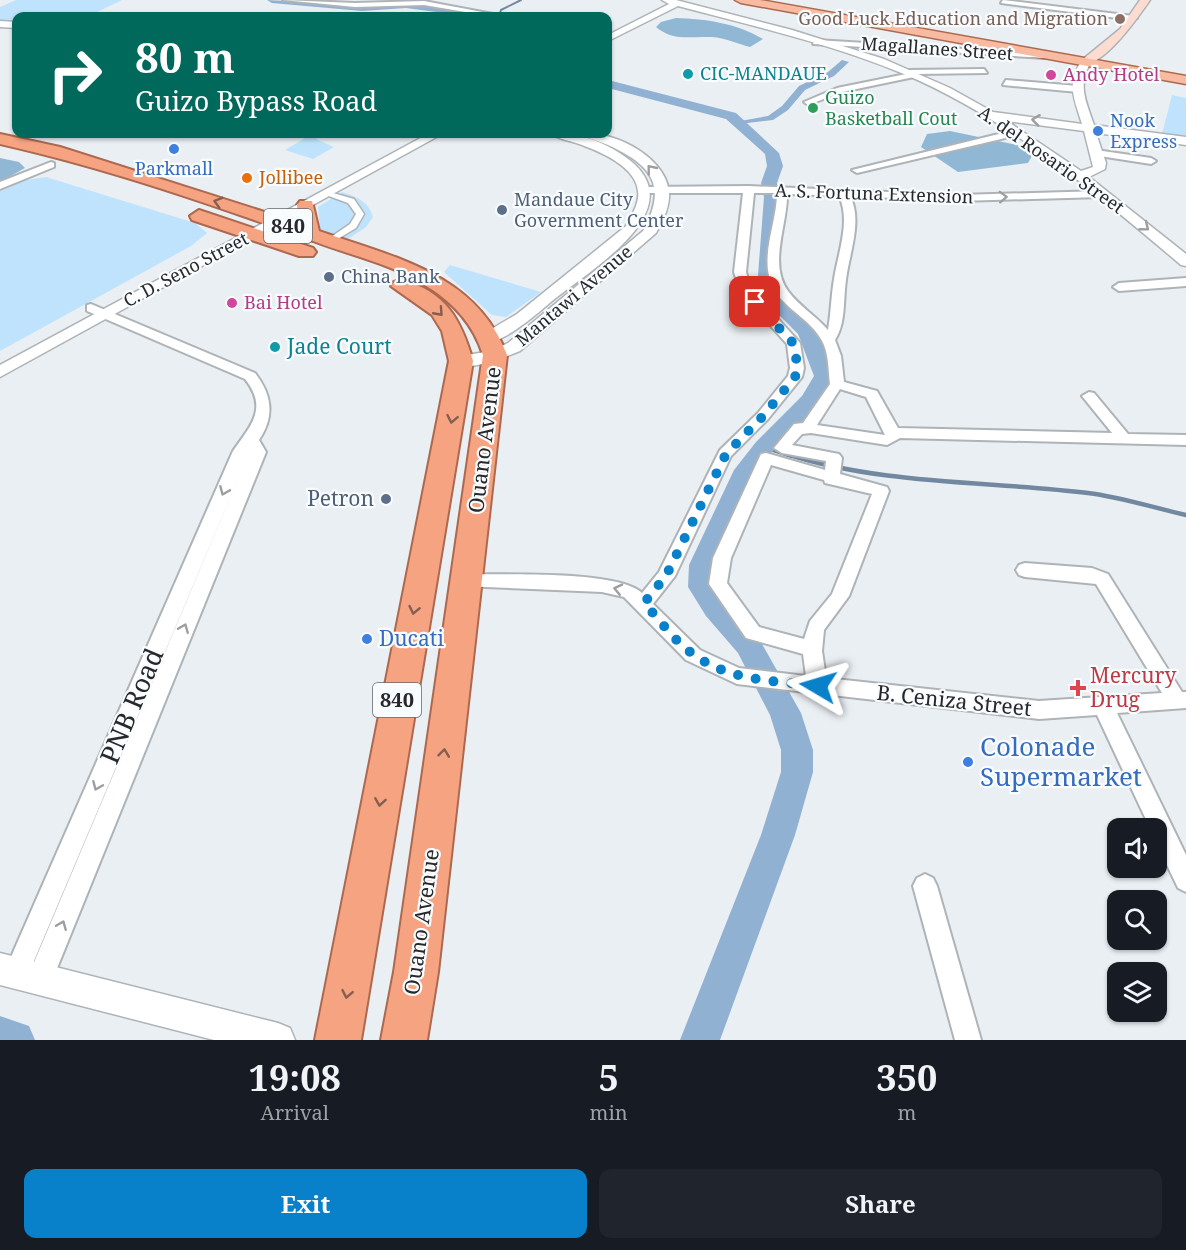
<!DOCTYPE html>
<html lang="en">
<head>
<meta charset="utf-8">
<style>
	:root { --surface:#171b24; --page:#20242c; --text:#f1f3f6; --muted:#9ea1a6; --accent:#0981ca }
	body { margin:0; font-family:"Noto Serif",serif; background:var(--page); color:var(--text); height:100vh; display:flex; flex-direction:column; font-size:22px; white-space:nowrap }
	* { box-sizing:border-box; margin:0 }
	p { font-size:20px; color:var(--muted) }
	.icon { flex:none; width:33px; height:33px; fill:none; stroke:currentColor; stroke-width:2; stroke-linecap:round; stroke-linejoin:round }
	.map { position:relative; height:1040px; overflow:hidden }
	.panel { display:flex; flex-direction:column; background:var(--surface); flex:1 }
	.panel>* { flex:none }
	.banner { position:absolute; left:12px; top:12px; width:600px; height:126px; border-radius:12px; box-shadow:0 2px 4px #0004; background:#00695c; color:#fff; overflow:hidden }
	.fabs { position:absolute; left:1107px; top:818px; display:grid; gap:12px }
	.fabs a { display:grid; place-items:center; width:60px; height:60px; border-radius:12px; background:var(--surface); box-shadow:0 2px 4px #0004; font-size:30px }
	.pin { position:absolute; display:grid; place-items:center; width:51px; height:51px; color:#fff; margin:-26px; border-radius:12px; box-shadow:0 3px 9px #0006 }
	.me { position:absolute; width:66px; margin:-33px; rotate:277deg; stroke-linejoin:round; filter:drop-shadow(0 0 4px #0008) }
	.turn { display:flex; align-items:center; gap:21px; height:126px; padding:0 24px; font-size:27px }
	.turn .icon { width:78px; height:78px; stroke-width:2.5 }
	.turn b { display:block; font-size:42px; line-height:51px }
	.eta { display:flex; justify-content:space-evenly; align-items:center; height:102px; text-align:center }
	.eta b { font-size:36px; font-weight:700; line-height:42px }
	.action { display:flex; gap:12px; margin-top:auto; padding:12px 24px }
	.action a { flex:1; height:69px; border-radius:12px; background:var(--accent); color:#fff; font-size:24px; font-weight:700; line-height:69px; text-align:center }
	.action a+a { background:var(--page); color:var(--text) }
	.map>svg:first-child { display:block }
</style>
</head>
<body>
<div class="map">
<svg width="1186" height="1040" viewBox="0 0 1186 1040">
	<rect width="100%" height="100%" fill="#eaeff3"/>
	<g fill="#bfe3fc">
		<polygon points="16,0 122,0 89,16 16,16 16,23 0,22 0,7"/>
		<polygon points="1172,95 1186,98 1186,138 1162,134"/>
		<polygon points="312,134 318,140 334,147 313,159 285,150"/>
		<polygon points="46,177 195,223 207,233 191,246 0,351 0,191 26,180"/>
		<path d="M 342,192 C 357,197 368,201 373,217 L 366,227 L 348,239 L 320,229 L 318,207 Z"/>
		<polygon points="450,265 541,292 506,317 492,315 444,272"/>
	</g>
	<g fill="#90b8d5">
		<path d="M 676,18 C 706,19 736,23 763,39 L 750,47 C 738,44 725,38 712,37 C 691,36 674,42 656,27 L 661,22 Z"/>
		<polygon points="950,131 1017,145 1033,154 1028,163 958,172 921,147 927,134"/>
		<polygon points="0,158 19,162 25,168 0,182"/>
	</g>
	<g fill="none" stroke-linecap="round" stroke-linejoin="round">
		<polyline stroke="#7188a0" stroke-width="2" points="499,16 501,10 521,0"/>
		<polyline stroke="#7188a0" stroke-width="4" points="764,447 791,456"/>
		<path stroke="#7188a0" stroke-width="4.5" d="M 787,454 C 881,485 990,481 1088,493 C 1121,497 1154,508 1186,515"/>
		<polygon fill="#91b1d3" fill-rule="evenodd" points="842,60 849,62 834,76 805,90 788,110 773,120 739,124 735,122 768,116 782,106 799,86 828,72"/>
		<g fill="#91b1d3" fill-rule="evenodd">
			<polygon points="267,0 362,5 406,2 488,13 494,16 467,16 406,8 362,11 272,3"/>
			<polygon points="608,80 736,113 779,153 783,166 777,183 780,197 775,288 818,334 836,376 818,405 772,452 754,478 715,565 716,585 758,637 801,713 813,750 813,772 795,835 720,1040 680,1040 761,835 781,772 781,750 770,715 738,653 706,616 688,587 689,565 734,470 756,442 802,396 814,376 798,334 766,302 757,288 764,197 761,183 767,166 765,154 726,119 608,88"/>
			<polygon points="0,1016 29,1026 35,1040 0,1040"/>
		</g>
		<g stroke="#aeb3b7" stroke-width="3">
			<polygon id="pedestrian" points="326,191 354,199 364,214 356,228 331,243 327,241 328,239 350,224 356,214 348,203 326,195"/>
		</g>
		<g stroke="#aeb3b7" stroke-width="4">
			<g id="minor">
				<polygon points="283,0 355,3 424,1 493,14 489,16 424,5 355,7"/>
				<polygon points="1003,0 1133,16 1137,18 1133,20 1001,3"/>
				<polygon points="816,40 1045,54 1049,56 1045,58 813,44"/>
				<polygon points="984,69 987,73 918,74 914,77 842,92 808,105 804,102 837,88 906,74 904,72 908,70"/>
				<polygon points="1006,80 1078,86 1082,89 1078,92 1003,85"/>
				<polygon points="1015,130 1020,133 1018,135 857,173 852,170"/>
				<polygon points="1096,150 1151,158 1156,161 1151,164 1093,155 1091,153"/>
				<polygon points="51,162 54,163 54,167 0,189 0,182"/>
				<path d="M 749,186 L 959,195 L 1102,191 L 1107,194 L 1102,197 L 959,201 L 850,196 C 863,221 849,254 846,280 C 843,301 846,323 835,340 L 841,356 L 844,382 L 877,391 L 898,428 L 1112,433 L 1082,396 L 1089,392 L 1094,393 L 1128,434 L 1186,435 L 1186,445 L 900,438 L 887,445 L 811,433 L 802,434 L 792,445 L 839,454 L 842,458 L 840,474 L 887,487 L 889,491 L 849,596 L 824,630 L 822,651 L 826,678 L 1039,701 L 1162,693 L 1096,584 L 1025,577 L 1019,575 L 1016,570 L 1019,565 L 1025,563 L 1092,568 L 1108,574 L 1182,692 L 1186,692 L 1186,708 L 1117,713 L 1186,855 L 1186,892 L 1178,888 L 1156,842 L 1156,828 L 1150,828 L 1097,715 L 1039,719 L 737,684 L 686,660 L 624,597 L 602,592 L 461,586 L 458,581 L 461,576 L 467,574 C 503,575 619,570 642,593 L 659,572 L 720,450 L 758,413 L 788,376 L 790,368 L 787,344 L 741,293 L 734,272 L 743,193 L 645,193 L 640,190 L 645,187 ZM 754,193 L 777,193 C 777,220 763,248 769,276 C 775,305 807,315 821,339 C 829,352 828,369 830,384 L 803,423 L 794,424 L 774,448 L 782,453 L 826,461 L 825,470 L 766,453 L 761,454 L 713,558 L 709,584 L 746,638 L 803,654 L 806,676 L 739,668 L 700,650 L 653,604 L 675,576 L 731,456 L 768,419 L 802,377 L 804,368 L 800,343 L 751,289 L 746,272 ZM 787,194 L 839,196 C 851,221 838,253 834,279 C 831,296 831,313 828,330 C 816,316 799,306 788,291 C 768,264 788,223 787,194 ZM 840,389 L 866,397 L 885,435 L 817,425 ZM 771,465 L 824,480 L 825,483 L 872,494 L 832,594 L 810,621 L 804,639 L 759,627 L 727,583 L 731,558 Z"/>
				<polygon points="1186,278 1186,286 1119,291 1113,287 1119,283"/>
				<path d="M 91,304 L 255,373 C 272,395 275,416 259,440 L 266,452 L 49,988 L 40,992 L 31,988 L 27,979 L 250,451 L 25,982 L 16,985 L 7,982 L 4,973 L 233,451 C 250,426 269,409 245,379 L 87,311 L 87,305 Z"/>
				<polygon points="925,874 933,878 937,886 981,1040 955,1040 913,886 917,878"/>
			</g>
		</g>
		<g stroke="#aeb3b7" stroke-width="3">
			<g id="tertiary">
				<path d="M 662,0 L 676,0 L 792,30 L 884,59 L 950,88 L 993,112 L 1082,124 C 1074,98 1066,84 1082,60 L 1090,60 L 1091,62 C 1077,86 1086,101 1094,125 L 1186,137 L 1186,145 L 1096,133 L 1106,163 L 1105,169 L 1089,177 L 1186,254 L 1186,266 L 1181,265 C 1096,193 1008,118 904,74 C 832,44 754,26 678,6 L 608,41 L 608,35 L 669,4 ZM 1007,121 L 1084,131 L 1093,167 L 1081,171 Z"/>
				<polygon points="0,21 16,22 16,28 0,27"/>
				<polygon points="428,134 442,134 0,377 0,365"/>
				<path d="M 552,134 C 576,131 601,141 621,154 C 701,205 593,268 552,301 C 538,313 501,346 483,342 L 481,338 L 483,334 L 517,314 L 626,226 C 631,216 640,203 638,191 C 636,167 601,152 582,145 C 573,141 559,140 552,134 Z"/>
				<path d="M 583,134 C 615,130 672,160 669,198 C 668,211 662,222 656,233 L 520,351 C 502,358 475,370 455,365 L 452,361 L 455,357 L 491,351 L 508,343 L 643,231 C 668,186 652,165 608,145 C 600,141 589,140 583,134 Z"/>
				<polygon points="0,953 278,1023 290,1028 295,1040 214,1040 0,985"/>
			</g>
		</g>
		<g stroke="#aeb3b7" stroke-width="3">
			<path id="secondary" d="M 1140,0 L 1150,0 C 1139,16 1103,68 1082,64 L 1082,60 L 1120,29 Z"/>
		</g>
		<g stroke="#ac694f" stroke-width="3">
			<polygon id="primary" points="735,0 760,0 1186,76 1186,84 741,3"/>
		</g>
		<g stroke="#ac694f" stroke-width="4">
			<g id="trunk">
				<path d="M 0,134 L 60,147 L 299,223 L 297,205 L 300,201 L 312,201 L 319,231 C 393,257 476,273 507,355 L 438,972 L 427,1040 L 381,1040 L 394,972 L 483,355 C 473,323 452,301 423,284 C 391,264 349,255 313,241 C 211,204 106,168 0,144 Z"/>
				<polygon points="199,210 313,248 316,252 313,256 299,256 192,220 190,216"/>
				<path d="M 401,280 C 446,291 461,320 473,361 L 361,1040 L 315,1040 L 449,361 L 442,331 L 432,315 L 391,286 L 394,282 Z"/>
			</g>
		</g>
		<use href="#pedestrian" fill="#fff" fill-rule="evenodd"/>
		<use href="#minor" fill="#fff" fill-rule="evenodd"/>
		<use href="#tertiary" fill="#fff" fill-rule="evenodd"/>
		<use href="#secondary" fill="#fcdcd0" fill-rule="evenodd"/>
		<use href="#primary" fill="#f8baa1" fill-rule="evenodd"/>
		<use href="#trunk" fill="#f6a382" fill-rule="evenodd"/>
	</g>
	<defs><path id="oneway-chevron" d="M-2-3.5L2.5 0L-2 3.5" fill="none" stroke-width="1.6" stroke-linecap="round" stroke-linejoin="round" transform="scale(1.5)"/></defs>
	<g stroke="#9d9e9f">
		<use href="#oneway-chevron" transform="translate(1036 120) rotate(-173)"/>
		<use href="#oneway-chevron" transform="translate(651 169) rotate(-129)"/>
		<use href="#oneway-chevron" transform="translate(1003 197) rotate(-2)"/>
		<use href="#oneway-chevron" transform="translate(1145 227) rotate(39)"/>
		<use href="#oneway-chevron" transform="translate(224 491) rotate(113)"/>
		<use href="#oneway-chevron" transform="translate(618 589) rotate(-167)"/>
		<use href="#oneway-chevron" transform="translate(184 628) rotate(-68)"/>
		<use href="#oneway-chevron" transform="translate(97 786) rotate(113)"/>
		<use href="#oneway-chevron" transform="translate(62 925) rotate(-68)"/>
	</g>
	<g stroke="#845f51">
		<use href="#oneway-chevron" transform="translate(218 202) rotate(-164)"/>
		<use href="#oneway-chevron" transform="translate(439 312) rotate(48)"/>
		<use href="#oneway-chevron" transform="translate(452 419) rotate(101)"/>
		<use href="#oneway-chevron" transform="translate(414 610) rotate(102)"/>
		<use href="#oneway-chevron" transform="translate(444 753) rotate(-83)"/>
		<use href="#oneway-chevron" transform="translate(380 802) rotate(99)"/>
		<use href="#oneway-chevron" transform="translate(347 994) rotate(101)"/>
	</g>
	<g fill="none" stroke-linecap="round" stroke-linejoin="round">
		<path stroke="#0981ca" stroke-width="10" stroke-dasharray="0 18" d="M 755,302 L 793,343 L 798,368 L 795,377 L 763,416 L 726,454 L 666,576 L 644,603 C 660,620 674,641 693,654 C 729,681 775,681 818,686"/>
	</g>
	<circle fill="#8d6e63" stroke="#f9fcff" stroke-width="2" cx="1120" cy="19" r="6"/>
	<g fill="#0f9aa8" stroke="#f9fcff" stroke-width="2">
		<circle cx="688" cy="74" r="6"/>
		<circle cx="275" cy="347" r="6"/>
	</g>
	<g fill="#d1479c" stroke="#f9fcff" stroke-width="2">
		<circle cx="1051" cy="75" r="6"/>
		<circle cx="232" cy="303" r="6"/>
	</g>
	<circle fill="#2e9e5b" stroke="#f9fcff" stroke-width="2" cx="813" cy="108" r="6"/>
	<g fill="#3f7fe0" stroke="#f9fcff" stroke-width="2">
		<circle cx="1098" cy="131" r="6"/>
		<circle cx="174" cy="149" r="6"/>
		<circle cx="367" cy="639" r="6"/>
		<circle cx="968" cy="762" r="6"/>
	</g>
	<circle fill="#e8710a" stroke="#f9fcff" stroke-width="2" cx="247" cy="178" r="6"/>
	<g fill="#5c6f8a" stroke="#f9fcff" stroke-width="2">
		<circle cx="502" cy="210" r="6"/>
		<circle cx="329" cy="277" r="6"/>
		<circle cx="386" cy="499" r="6"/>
	</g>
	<path fill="#e0444e" stroke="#f9fcff" stroke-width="2" d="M1075 679h6v6h6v6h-6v6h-6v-6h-6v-6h6z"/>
	<g text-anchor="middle" stroke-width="4.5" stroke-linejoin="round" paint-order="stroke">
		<g font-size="18" fill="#785e54" stroke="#f9fcff" text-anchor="end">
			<text x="1108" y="25">Good Luck Education and Migration</text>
		</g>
		<g font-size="18" fill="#262829" stroke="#f9fcff">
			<text transform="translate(937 49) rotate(4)" y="6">Magallanes Street</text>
			<text transform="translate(1051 160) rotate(35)" y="6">A. del Rosario Street</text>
			<text transform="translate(874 194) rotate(2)" y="6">A. S. Fortuna Extension</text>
			<text transform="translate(186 270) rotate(-28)" y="6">C. D. Seno Street</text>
			<text transform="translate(574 296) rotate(-40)" y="6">Mantawi Avenue</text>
		</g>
		<g font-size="18" fill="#0d838f" stroke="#f9fcff" text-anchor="start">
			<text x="700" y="80">CIC-MANDAUE</text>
		</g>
		<g font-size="18" fill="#b23c85" stroke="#f9fcff" text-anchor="start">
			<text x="1063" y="81">Andy Hotel</text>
			<text x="244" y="309">Bai Hotel</text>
		</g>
		<g font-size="18" fill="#27864d" stroke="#f9fcff" text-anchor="start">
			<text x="825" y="104">Guizo<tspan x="825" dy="21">Basketball Cout</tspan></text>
		</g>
		<g font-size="18" fill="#366cbe" stroke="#f9fcff" text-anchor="start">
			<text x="1110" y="127">Nook<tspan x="1110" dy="21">Express</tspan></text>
			<text x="174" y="175" text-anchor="middle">Parkmall</text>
		</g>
		<g font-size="18" fill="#c56008" stroke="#f9fcff" text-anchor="start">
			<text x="259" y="184">Jollibee</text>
		</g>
		<g font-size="18" fill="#4e5e75" stroke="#f9fcff" text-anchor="start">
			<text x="514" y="206">Mandaue City<tspan x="514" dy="21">Government Center</tspan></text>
			<text x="341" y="283">China Bank</text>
		</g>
		<g fill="#f9fcff" stroke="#656869" stroke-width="1.5">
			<rect x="264" y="209" width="48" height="34" rx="4.5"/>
			<rect x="373" y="683" width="48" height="34" rx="4.5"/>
		</g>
		<g font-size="20" font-weight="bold" fill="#262829">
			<text x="288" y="233">840</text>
			<text x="397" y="707">840</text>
		</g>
		<g font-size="21" fill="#0d838f" stroke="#f9fcff" text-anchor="start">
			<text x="287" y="354">Jade Court</text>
		</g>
		<g font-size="21" fill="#262829" stroke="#f9fcff">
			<text transform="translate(485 440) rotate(-83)" y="7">Ouano Avenue</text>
			<text transform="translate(954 701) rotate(6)" y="7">B. Ceniza Street</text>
			<text transform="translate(422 922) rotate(-82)" y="7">Ouano Avenue</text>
		</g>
		<g font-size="21" fill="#4e5e75" stroke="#f9fcff" text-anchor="end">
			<text x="374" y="506">Petron</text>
		</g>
		<g font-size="21" fill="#366cbe" stroke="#f9fcff" text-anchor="start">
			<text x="379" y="646">Ducati</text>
		</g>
		<g font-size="21" fill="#be3a42" stroke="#f9fcff" text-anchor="start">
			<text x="1090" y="683">Mercury<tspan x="1090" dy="24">Drug</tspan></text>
		</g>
		<g font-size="26" fill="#262829" stroke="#f9fcff">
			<text transform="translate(132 706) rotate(-67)" y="9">PNB Road</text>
		</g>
		<g font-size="26" fill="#366cbe" stroke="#f9fcff" text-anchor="start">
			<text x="980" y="756">Colonade<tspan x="980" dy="30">Supermarket</tspan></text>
		</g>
	</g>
</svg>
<div class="fabs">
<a><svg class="icon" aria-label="sound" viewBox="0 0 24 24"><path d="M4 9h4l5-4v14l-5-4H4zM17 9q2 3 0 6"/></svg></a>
<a><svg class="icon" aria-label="search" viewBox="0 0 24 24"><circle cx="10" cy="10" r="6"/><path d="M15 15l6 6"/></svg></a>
<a><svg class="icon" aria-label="layers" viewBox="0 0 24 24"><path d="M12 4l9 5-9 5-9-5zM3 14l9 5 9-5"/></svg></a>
</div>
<div class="pin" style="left:755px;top:302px;background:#d93025"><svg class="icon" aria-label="arrive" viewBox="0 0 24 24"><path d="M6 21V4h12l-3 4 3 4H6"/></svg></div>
<svg class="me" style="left:818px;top:686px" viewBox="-20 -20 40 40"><path d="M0-17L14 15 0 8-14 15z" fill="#0981ca" stroke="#fff" stroke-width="4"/></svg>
<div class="banner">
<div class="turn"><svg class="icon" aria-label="right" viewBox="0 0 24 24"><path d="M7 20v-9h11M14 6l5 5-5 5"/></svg><div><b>80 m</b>Guizo Bypass Road</div></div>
</div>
</div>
<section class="panel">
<div class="eta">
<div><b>19:08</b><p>Arrival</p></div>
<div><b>5</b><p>min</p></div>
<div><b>350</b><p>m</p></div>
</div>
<div class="action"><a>Exit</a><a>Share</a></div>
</section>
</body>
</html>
